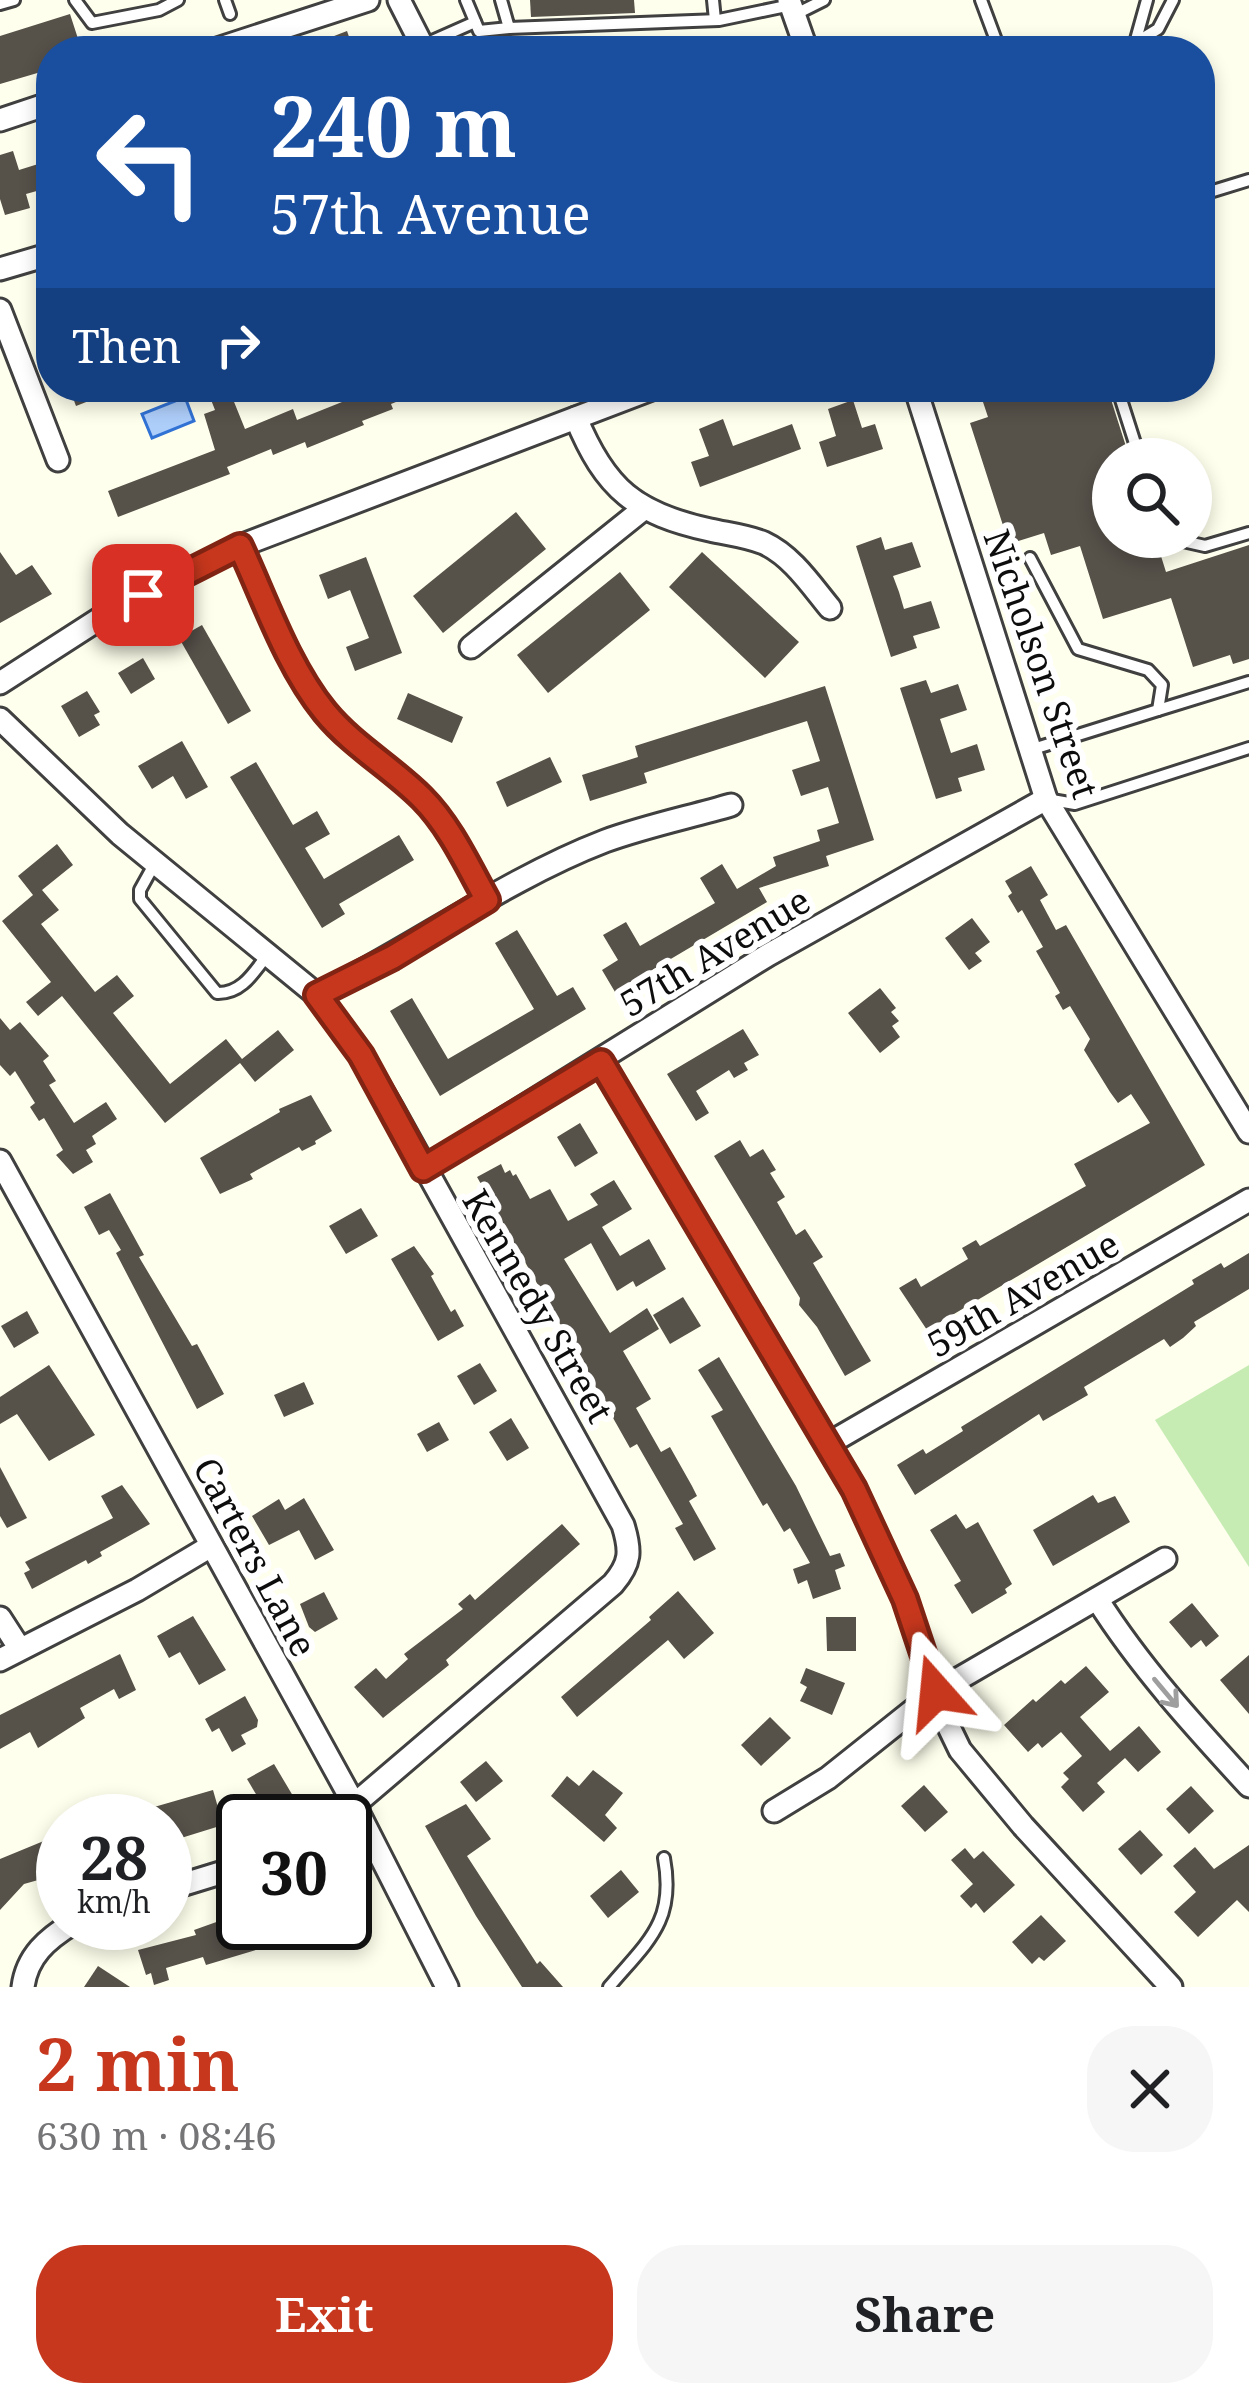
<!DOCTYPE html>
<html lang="en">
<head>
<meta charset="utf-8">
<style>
	:root { --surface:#fff; --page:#f6f6f6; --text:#202124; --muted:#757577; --accent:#c6371d }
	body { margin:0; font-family:"Noto Serif",serif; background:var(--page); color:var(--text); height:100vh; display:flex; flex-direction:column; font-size:45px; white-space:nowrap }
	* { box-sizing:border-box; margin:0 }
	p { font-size:39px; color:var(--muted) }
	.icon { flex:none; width:66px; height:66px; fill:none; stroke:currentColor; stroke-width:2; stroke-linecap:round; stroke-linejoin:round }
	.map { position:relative; height:1987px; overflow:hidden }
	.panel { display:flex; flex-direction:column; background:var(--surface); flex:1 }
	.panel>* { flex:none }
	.guide { position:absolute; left:36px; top:36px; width:1179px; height:366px; border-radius:48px; box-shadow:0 6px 18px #0003; background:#1a4fa0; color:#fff; overflow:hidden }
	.buttons { position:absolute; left:1092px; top:438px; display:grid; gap:24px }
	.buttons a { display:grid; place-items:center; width:120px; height:120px; border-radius:50%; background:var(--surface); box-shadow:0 6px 18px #0003; font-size:60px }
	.speed { position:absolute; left:36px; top:1794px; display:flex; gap:24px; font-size:60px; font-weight:700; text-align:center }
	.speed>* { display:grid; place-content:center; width:156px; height:156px; border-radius:50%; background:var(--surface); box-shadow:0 6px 18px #0003; line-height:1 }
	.speed small { font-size:30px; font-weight:400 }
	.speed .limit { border:6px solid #111; border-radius:18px; background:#fff; color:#111 }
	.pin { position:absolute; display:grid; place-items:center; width:102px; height:102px; color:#fff; margin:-51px; border-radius:24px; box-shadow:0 6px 18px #0006 }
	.me { position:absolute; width:132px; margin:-66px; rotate:342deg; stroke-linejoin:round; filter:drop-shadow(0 0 9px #0008) }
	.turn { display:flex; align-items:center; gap:42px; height:252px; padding:0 36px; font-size:54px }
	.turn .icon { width:156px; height:156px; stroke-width:2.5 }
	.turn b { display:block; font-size:84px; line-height:102px }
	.then { display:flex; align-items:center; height:114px; padding:0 36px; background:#0003; gap:24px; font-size:45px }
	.round { display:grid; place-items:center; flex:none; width:126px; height:126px; border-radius:48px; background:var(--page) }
	.overview { display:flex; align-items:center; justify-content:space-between; height:204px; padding:0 36px }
	h1 { font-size:72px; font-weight:700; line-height:90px; color:var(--accent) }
	.primary-button { display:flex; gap:24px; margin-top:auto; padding:24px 36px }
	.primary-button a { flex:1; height:138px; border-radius:48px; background:var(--accent); color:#fff; font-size:48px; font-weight:700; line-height:138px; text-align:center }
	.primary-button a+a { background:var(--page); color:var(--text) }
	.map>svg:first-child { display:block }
</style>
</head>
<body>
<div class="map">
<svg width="1249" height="1987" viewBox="0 0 1249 1987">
	<rect width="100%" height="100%" fill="#ffffed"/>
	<polygon fill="#c6ecb4" points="1249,1365 1249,1567 1155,1420"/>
	<polygon fill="#aecefa" stroke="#3172d5" stroke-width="3" points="185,397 194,421 152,438 142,414"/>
	<g fill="#565149">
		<polygon points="530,0 634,0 635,13 531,17"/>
		<polygon points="70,14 82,51 51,51 51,69 0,84 0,36"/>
		<polygon points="347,31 354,51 299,51 298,50"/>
		<polygon points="13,151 19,170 51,160 51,187 26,194 30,208 5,215 0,199 0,155"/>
		<polygon points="69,387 122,387 122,388 76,406"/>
		<polygon points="206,387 228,387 245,429 293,409 297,420 352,398 347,387 431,388 391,404 393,409 362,421 364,425 307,448 305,442 273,455 271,449 227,467 230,474 118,517 108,491 215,450 204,414 215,410"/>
		<polygon points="978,387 1107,387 1130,459 1113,459 1113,537 1155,537 1166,572 1249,545 1249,659 1233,664 1230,655 1193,667 1171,598 1103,619 1080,546 1051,555 1044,533 1009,544 970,423 988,417"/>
		<polygon points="853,400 862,428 875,424 883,449 827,467 819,442 836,436 828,409"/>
		<polygon points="723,419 733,446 792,424 801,449 700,487 691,462 709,456 699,429"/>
		<polygon points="516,512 546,549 443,633 413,596"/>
		<polygon points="881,537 885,550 912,542 921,567 893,576 899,592 904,609 931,601 940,628 913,636 917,648 891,657 856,546"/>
		<polygon points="0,552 16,575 32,565 52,594 0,623"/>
		<polygon points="702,552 799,642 765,678 669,587"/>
		<polygon points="366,557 402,653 355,671 346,647 369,638 359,613 350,590 328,599 319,575"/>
		<polygon points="620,572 650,610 548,693 517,655"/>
		<polygon points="202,625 251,711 228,724 179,638"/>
		<polygon points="143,658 155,679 131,694 118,673"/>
		<polygon points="926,680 931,693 958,684 967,710 940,719 951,753 977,744 985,770 958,778 962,791 936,799 900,688"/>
		<polygon points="825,686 874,840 826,856 829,866 759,888 767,902 615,992 602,970 618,960 603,935 626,922 640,946 715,903 700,878 722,864 737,889 776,866 773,857 820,841 817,830 839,823 828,787 801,796 792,770 820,761 807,721 644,773 647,783 590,801 582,775 638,757 635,746"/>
		<polygon points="87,691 100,712 94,715 100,725 79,737 61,706"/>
		<polygon points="408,693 463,717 452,743 397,719"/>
		<polygon points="182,741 208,787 186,799 173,776 152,789 138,766"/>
		<polygon points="550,757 562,782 507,807 496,782"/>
		<polygon points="256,762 293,825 317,811 330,834 305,848 324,879 399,835 414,860 339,904 345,914 322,928 230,777"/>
		<polygon points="57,844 73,865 42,890 59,910 41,924 95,992 117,975 134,996 113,1013 170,1084 226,1039 242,1059 278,1030 294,1050 255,1082 240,1063 165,1123 62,996 38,1016 26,1002 51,982 2,921 33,895 18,876"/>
		<polygon points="1031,866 1048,895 1040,900 1056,930 1066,925 1205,1165 927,1330 899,1288 916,1278 921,1287 968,1259 962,1248 976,1240 980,1246 1086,1186 1074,1164 1150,1123 1131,1094 1118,1103 1110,1092 1084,1050 1090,1039 1070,1006 1063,1010 1055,996 1060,993 1036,951 1043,947 1022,910 1018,913 1008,896 1012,893 1005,881"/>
		<polygon points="972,918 990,942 975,953 982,961 969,970 945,938"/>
		<polygon points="517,930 557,996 573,987 586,1009 440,1096 390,1011 412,998 448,1059 534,1009 495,943"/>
		<polygon points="880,988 896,1008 891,1012 899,1021 892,1026 900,1037 880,1053 848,1013"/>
		<polygon points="0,1018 10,1030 20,1022 49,1056 43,1061 56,1081 49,1085 74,1123 106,1102 117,1119 92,1136 96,1144 86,1150 93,1162 73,1174 56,1155 63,1150 44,1118 39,1121 30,1107 35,1103 15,1071 10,1076 0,1065"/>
		<polygon points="743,1029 759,1055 744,1063 748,1070 734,1078 729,1070 696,1091 709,1113 696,1121 667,1074"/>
		<polygon points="311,1095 332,1131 315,1141 316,1144 302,1151 299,1147 250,1174 253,1179 220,1194 200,1158 280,1112 279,1109"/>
		<polygon points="580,1123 598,1153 575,1167 557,1137"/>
		<polygon points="740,1140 750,1157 763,1149 776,1170 770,1173 785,1197 777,1202 796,1235 805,1229 823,1257 813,1263 871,1361 845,1376 817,1327 799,1305 800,1298 714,1156"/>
		<polygon points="501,1164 505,1173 510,1170 513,1176 516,1174 530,1199 550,1189 568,1221 598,1205 590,1194 614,1180 632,1209 602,1227 620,1256 649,1239 666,1269 636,1287 633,1281 617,1291 591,1243 564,1259 610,1333 647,1308 659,1329 623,1351 651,1399 636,1408 661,1452 670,1447 692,1486 697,1496 689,1501 716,1549 694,1561 675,1528 683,1524 637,1444 630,1448 477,1177"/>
		<polygon points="110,1193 144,1255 139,1257 192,1346 197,1344 224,1394 197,1409 116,1253 121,1250 109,1230 99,1235 84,1207"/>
		<polygon points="361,1208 378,1236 346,1254 329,1226"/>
		<polygon points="414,1246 434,1274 431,1276 451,1312 455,1309 464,1326 438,1341 391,1259"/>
		<polygon points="1249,1253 1249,1289 1194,1322 1196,1326 1183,1338 1170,1347 1164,1339 1084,1387 1088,1395 1043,1421 1039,1414 915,1495 897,1465 923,1449 926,1454 963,1431 961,1427 1194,1284 1192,1280 1221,1263 1224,1268"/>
		<polygon points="683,1297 701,1326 670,1344 653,1315"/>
		<polygon points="27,1311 39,1333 14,1348 1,1326"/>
		<polygon points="719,1357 796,1486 830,1556 840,1553 845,1566 835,1570 841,1589 813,1599 807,1580 798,1584 793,1569 810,1563 790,1528 784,1532 767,1503 763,1506 711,1416 723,1410 698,1370"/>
		<polygon points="480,1363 497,1391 474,1405 457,1376"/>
		<polygon points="49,1365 95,1435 49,1461 17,1414 0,1424 0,1397"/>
		<polygon points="304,1382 314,1404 284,1417 274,1395"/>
		<polygon points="511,1418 529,1448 507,1461 489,1432"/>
		<polygon points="439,1422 449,1440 427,1452 417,1434"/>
		<polygon points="0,1467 27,1518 7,1528 0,1516"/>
		<polygon points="122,1485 150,1524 100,1552 102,1556 88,1564 86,1560 32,1589 24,1573 30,1570 25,1562 113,1518 101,1496"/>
		<polygon points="1093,1495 1098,1503 1115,1496 1130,1522 1053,1566 1033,1530"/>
		<polygon points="304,1498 334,1550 315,1560 299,1530 269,1545 252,1516 279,1499 285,1510"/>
		<polygon points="956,1514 966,1529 978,1522 1012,1584 1005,1589 1007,1593 972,1614 954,1585 961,1581 930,1530"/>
		<polygon points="562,1524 580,1544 446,1660 449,1665 383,1718 354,1687 376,1668 386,1679 408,1659 404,1654 463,1609 458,1604 470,1594 475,1600"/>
		<polygon points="678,1591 714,1633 684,1659 668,1640 577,1717 561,1697 651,1620 649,1617"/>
		<polygon points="324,1592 338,1619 315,1632 309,1627 300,1604"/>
		<polygon points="1192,1603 1219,1636 1206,1647 1201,1640 1191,1648 1169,1622"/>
		<polygon points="193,1616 226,1670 199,1685 180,1652 169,1658 157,1636"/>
		<polygon points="826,1617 856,1617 856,1651 827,1651"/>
		<polygon points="120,1654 136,1690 119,1699 114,1689 80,1708 85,1718 38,1748 30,1732 0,1749 0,1715"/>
		<polygon points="1249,1655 1249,1714 1220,1680"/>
		<polygon points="1086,1666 1109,1692 1080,1717 1110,1751 1139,1726 1161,1752 1138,1772 1125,1758 1097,1783 1105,1792 1083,1812 1061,1787 1069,1779 1063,1773 1082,1756 1061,1732 1042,1748 1038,1743 1028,1752 1004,1725 1033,1699 1036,1702 1061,1680 1065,1684"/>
		<polygon points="806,1668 845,1683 832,1715 800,1701 807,1687 800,1683"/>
		<polygon points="245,1696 258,1720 257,1727 241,1735 246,1744 232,1752 219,1728 212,1732 205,1719"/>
		<polygon points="770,1717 791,1738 761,1766 741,1745"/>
		<polygon points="486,1761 503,1781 476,1802 460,1782"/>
		<polygon points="274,1764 293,1796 266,1811 247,1779"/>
		<polygon points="593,1770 623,1793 605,1815 617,1828 604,1842 551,1796 567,1776 579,1786"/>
		<polygon points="924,1785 948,1812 925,1832 901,1806"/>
		<polygon points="1191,1786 1214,1811 1189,1834 1166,1809"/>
		<polygon points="213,1790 223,1825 165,1843 165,1821 124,1821 123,1816"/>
		<polygon points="466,1804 491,1839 467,1856 537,1964 540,1961 563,1987 522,1987 476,1916 425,1826"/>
		<polygon points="1140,1830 1163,1855 1141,1875 1118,1849"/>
		<polygon points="51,1838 63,1873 24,1884 0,1910 0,1859"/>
		<polygon points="1249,1845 1249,1912 1237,1900 1198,1937 1174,1912 1196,1892 1173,1866 1195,1847 1214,1869"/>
		<polygon points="965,1848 974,1859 983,1851 1015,1885 984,1913 976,1903 971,1908 960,1896 973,1884 951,1860"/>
		<polygon points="621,1870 639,1892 608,1918 590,1896"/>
		<polygon points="345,1891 368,1931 338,1948 324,1923 345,1923"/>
		<polygon points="1041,1915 1066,1941 1044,1961 1039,1957 1032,1964 1012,1942"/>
		<polygon points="222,1920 281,1923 286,1941 206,1965 203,1957 166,1968 169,1980 154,1985 151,1973 146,1975 138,1950 196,1935 194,1930"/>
		<polygon points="98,1966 130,1987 84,1987"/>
	</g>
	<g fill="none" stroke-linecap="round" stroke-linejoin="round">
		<g stroke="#404040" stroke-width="16">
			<g id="service">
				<polyline points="75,0 92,23 159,10 178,0"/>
				<polyline points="225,0 230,14"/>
				<polyline points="466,0 479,31 509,28"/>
				<polyline points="501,0 509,28 719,20 791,5"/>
				<polyline points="713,0 715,20"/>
				<polyline points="981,0 1000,51"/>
				<polyline points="0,4 14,0"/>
				<polyline points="794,15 824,0"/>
				<polyline points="1135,43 1158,29 1173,0"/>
				<polyline points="1135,43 1147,0"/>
				<polyline points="423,45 475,22"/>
				<polyline points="744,51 806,48"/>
				<polyline points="1200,195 1249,180"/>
				<polyline points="1117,387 1140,459"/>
				<polyline points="243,390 249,387"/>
				<polyline points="1165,537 1205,546 1249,533"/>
				<polyline points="1030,558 1078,649 1148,670 1162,685 1158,710 1030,750"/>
				<polyline points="1158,710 1249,682"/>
				<polyline points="1046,799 1075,804 1249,748"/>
				<path d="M 155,863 L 140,890 L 140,899 L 217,993 C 242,994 254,972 268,954"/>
				<path d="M 609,1987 C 647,1942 676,1922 664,1858"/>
			</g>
		</g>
		<g stroke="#404040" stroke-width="27">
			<g id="minor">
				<polyline points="399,0 425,51"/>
				<polyline points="789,0 807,51"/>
				<polyline points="211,51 368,0"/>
				<polyline points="0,120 51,103"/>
				<polyline points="0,269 51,254"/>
				<polyline points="0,310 58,460"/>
				<polyline points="915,387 1046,799 1249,1132"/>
				<path d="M 576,418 C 605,489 636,514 710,530 C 728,534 747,536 764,543 C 792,556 811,585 830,608"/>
				<path d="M 240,546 C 265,600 287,665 325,712 C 353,746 391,767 422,798 C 450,826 468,866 487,900"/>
				<polyline points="471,647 642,510"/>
				<polyline points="0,683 104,616 240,546 657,387"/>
				<path d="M 0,719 L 120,834 L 317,995 L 361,1055 L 392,1108 L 623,1525 C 631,1551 631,1563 613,1584 L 335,1821"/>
				<path d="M 317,995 C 414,947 506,879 605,841 C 646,826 690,817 731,805"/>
				<polyline points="601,1062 853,1489 905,1599 945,1719 960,1750 1023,1826 1171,1987"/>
				<polyline points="0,1161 354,1804 447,1987"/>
				<polyline points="423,1169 768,955 1046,799"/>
				<polyline points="828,1444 1249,1200"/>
				<path d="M 1097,1599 C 1140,1667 1194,1726 1249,1786"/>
				<polyline points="0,1618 20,1649"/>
				<polyline points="0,1660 137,1590 211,1546"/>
				<polyline points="774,1811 828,1778 936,1692 1165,1559"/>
				<polyline points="165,1890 243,1866"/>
				<path d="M 23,1987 C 27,1956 47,1939 73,1923"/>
			</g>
		</g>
		<use href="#service" stroke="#fff" stroke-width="10"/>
		<use href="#minor" stroke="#fff" stroke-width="21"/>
	</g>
	<defs><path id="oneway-shaft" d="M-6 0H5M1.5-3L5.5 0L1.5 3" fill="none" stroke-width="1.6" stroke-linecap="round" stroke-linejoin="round" transform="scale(3)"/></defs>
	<use stroke="#9e9e9e" href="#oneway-shaft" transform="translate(1166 1693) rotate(50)"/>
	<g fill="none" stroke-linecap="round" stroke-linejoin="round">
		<g stroke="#812413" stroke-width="30">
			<path id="route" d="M 143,595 L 240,546 C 265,600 287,665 325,712 C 353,746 391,767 422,798 C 450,826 468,866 487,900 L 393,957 L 317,995 L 361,1055 L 423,1169 L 601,1062 L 854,1489 L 905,1599 L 936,1692"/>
		</g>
		<use href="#route" stroke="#c6371d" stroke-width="21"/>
	</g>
	<g text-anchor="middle" stroke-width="12" stroke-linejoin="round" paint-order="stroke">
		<g font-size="36" fill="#0d0d0d" stroke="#fff">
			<text transform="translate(1041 664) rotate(71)" y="13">Nicholson Street</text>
			<text transform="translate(715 952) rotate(-31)" y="13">57th Avenue</text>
			<text transform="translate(1023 1294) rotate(-30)" y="13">59th Avenue</text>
			<text transform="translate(538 1306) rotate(60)" y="13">Kennedy Street</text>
			<text transform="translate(255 1557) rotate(62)" y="13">Carters Lane</text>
		</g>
	</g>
</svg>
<div class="buttons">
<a><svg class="icon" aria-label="search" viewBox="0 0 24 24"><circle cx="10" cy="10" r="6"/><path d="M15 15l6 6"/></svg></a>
</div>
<div class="speed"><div>28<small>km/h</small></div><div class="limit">30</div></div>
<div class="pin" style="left:143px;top:595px;background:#d93025"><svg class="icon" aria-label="arrive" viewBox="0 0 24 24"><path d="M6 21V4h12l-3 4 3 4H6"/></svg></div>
<svg class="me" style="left:936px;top:1692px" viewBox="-20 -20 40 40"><path d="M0-17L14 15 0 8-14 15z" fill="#c6371d" stroke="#fff" stroke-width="4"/></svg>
<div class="guide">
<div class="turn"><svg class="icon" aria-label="left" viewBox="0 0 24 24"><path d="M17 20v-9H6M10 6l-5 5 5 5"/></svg><div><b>240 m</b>57th Avenue</div></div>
<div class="then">Then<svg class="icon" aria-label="right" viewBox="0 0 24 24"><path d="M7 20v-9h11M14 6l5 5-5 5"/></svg></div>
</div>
</div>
<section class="panel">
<div class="overview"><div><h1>2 min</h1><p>630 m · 08:46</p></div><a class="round"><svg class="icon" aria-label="close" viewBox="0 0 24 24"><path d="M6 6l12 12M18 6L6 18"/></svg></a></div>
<div class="primary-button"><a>Exit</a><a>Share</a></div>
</section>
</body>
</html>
